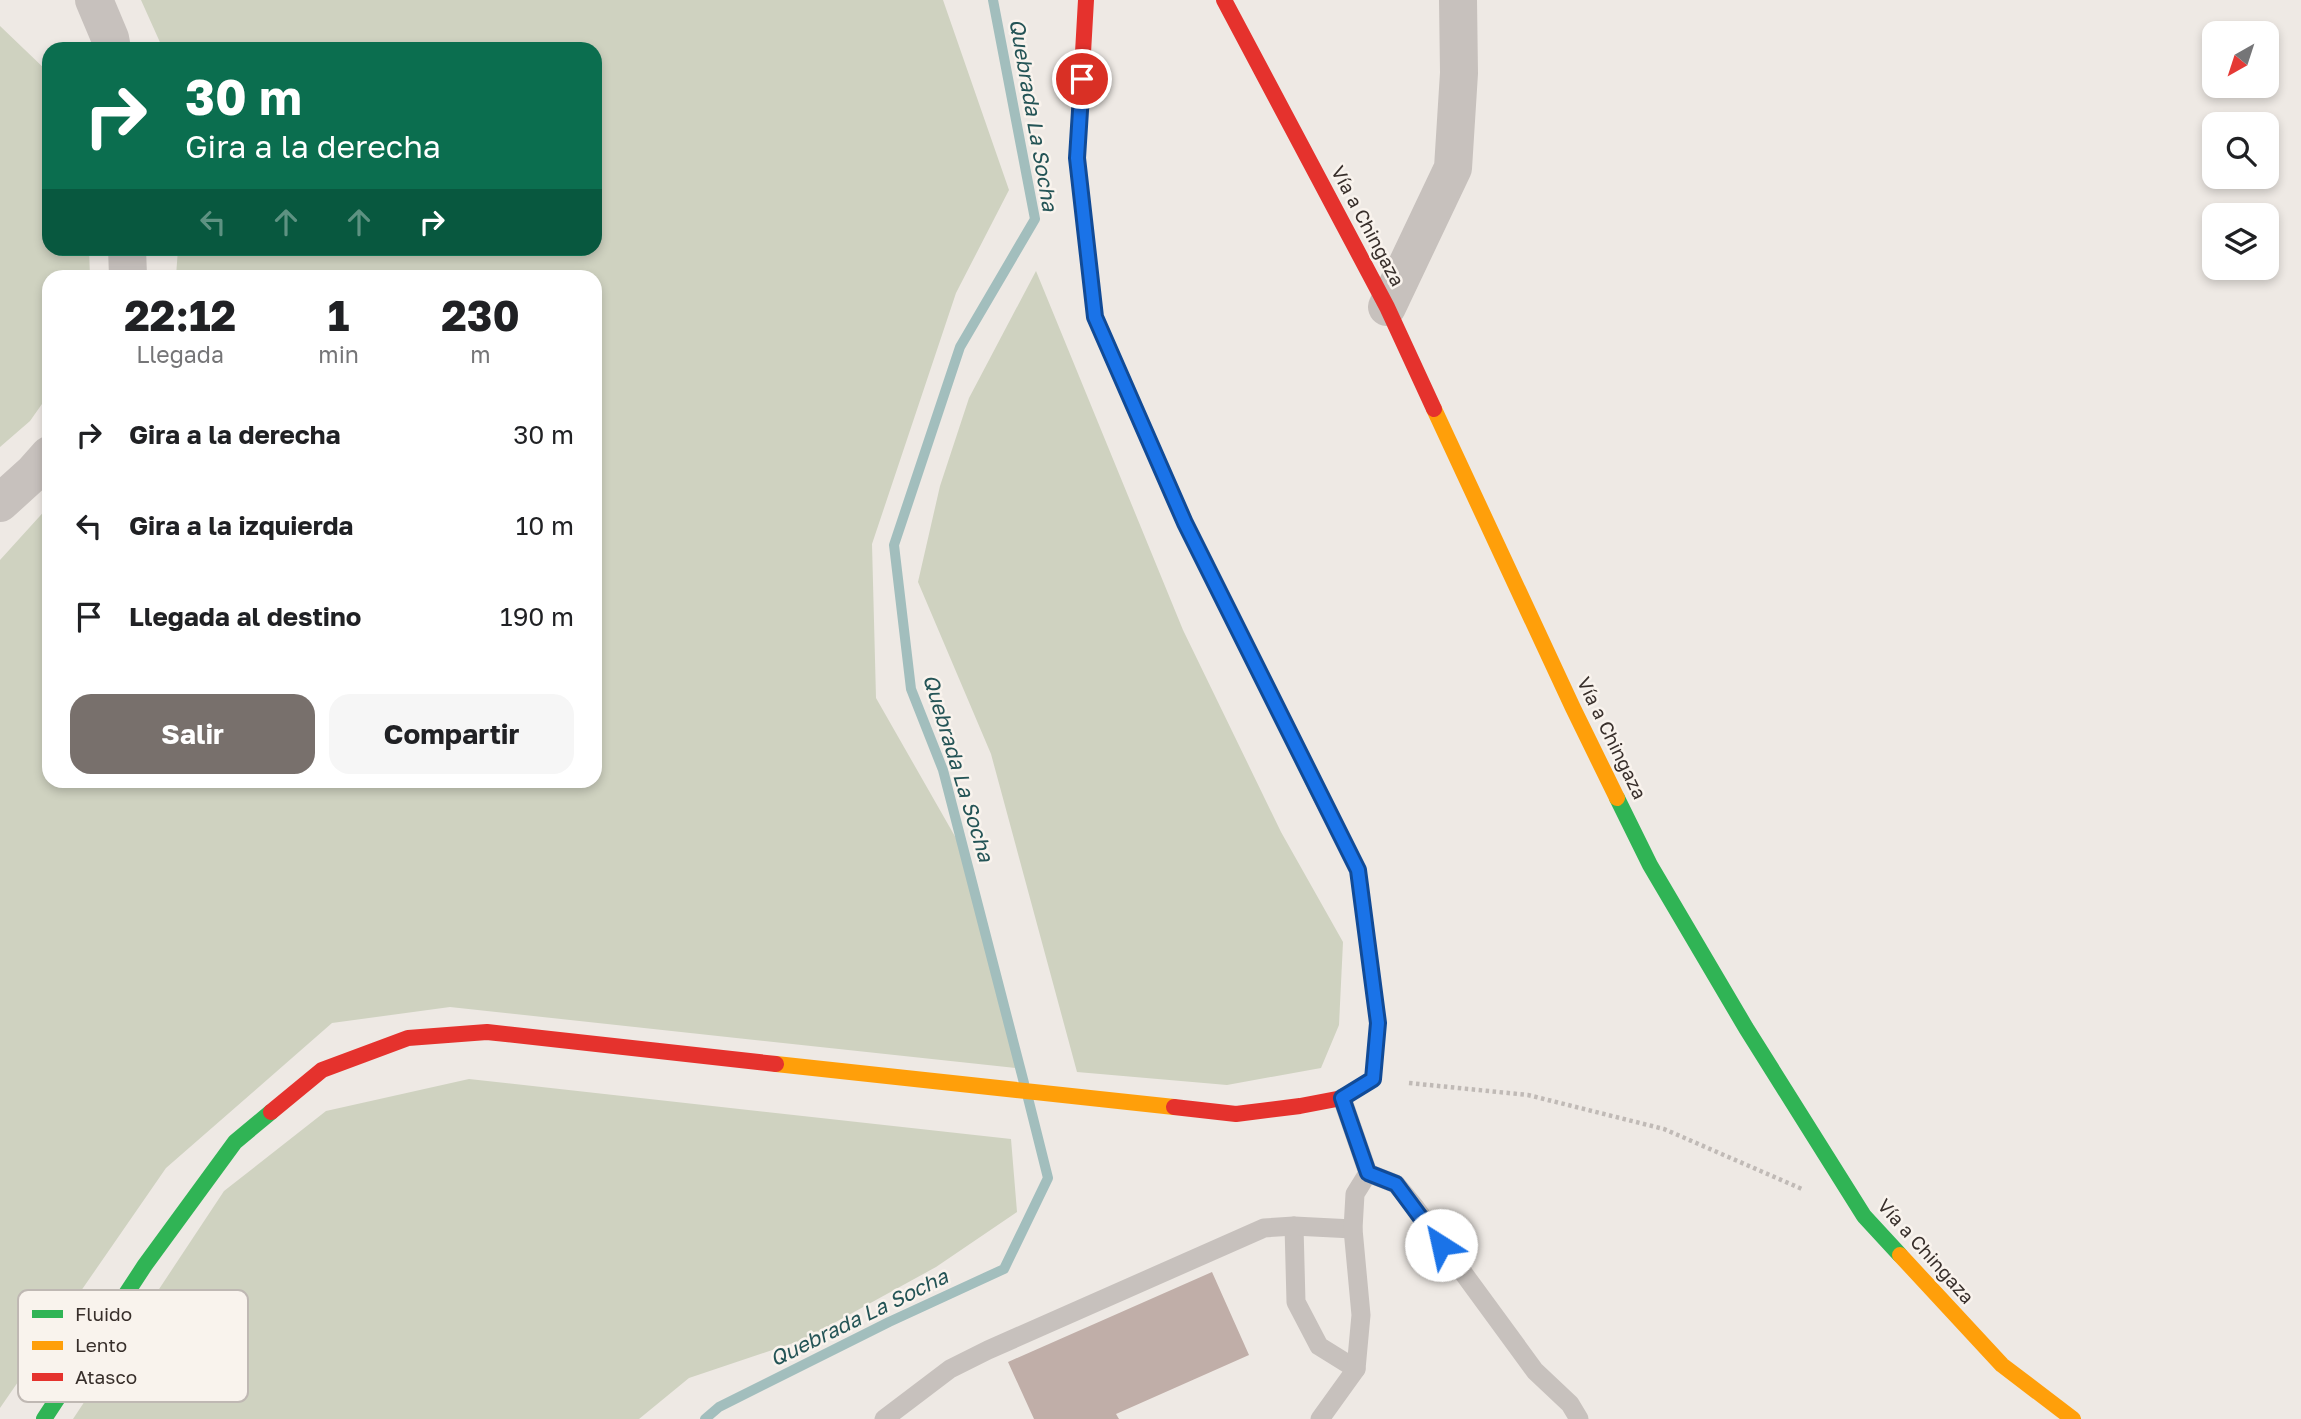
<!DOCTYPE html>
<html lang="es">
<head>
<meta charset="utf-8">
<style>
	:root { --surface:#fff; --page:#f6f6f6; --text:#202124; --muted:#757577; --accent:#78706c }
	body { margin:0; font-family:"Golos Text",sans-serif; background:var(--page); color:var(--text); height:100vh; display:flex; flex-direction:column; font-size:26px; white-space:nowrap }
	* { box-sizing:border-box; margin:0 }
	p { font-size:23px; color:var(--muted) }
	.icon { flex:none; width:38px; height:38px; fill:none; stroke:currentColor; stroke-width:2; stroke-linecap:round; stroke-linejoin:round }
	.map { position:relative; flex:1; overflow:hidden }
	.sheet { position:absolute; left:42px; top:270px; width:560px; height:518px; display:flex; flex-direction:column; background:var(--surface); border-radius:21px; box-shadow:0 4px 10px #0003 }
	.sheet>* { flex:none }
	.hud { position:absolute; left:42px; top:42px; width:560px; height:214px; border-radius:21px; box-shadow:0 4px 10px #0003; background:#0b6e4f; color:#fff; overflow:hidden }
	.needle { width:46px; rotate:219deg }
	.controls { position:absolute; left:2202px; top:21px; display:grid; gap:14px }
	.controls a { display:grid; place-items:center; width:77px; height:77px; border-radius:14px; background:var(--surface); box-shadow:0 4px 10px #0003; font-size:35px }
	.pin { position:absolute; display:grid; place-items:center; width:60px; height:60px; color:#fff; margin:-30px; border:4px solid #fff; border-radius:50%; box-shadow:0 2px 7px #0007 }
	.me { position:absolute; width:77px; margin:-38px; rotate:325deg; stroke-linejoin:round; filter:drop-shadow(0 0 5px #0008) }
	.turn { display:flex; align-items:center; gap:24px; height:147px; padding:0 28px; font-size:32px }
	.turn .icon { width:91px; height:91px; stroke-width:2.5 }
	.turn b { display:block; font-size:49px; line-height:60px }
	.lanes { display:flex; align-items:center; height:66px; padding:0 28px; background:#0003; justify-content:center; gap:35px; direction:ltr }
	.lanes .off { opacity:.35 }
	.eta { display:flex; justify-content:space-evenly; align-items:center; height:119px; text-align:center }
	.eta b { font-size:42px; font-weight:700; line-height:49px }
	.cta { display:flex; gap:14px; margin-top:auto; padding:14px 28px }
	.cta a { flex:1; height:80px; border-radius:21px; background:var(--accent); color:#fff; font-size:28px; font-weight:700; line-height:80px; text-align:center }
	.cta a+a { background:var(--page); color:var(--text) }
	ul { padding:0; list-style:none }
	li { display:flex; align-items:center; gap:21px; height:91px; padding:0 28px }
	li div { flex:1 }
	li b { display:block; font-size:26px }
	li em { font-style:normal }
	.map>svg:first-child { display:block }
</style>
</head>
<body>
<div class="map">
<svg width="2301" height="1419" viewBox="0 0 2301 1419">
	<rect width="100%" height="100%" fill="#eee9e4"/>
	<g fill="#cfd2c0">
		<polygon points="141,0 943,0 1009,190 956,293 872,544 876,698 973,868 1024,1069 450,1007 332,1023 166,1168 0,1408 0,560 49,506 49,780 595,780 595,276 176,276 178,249 595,248 595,49 163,49"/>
		<polygon points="0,26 48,72 49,76 49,248 89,249 90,276 49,276 49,394 30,421 0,447"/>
		<polygon points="1036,271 1183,630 1281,832 1343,942 1339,1025 1321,1068 1227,1085 1077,1072 991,754 918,582 940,486 969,398"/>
		<polygon points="469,1079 1011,1139 1017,1212 936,1267 805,1339 689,1378 639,1419 73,1419 224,1191 326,1111"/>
	</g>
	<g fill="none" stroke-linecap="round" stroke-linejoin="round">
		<g stroke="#a2bebd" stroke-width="10">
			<polyline points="993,0 1035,219 960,347 894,545 911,689 943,770 1024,1083"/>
			<polyline points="705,1419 719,1407 889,1322 1004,1269 1048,1178 1028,1098"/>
		</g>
	</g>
	<polygon fill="#c0aea8" points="1212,1272 1249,1355 1116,1414 1119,1419 1034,1419 1008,1362"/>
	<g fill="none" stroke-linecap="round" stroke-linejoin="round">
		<polyline stroke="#c0bab6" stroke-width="4.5" stroke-dasharray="3.5 3.5" stroke-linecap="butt" points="1409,1083 1528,1095 1664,1129 1802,1189"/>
		<g stroke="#c7c1bd" stroke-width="19">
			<polyline points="1368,1173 1396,1184 1415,1207 1535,1371 1570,1404 1579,1419"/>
			<polyline points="1294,1226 1296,1302 1319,1346 1356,1369"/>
			<polyline points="884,1419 950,1369 988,1350 1264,1228 1294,1226 1353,1229"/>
			<polyline points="1320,1419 1356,1369 1361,1315 1353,1229 1355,1194 1368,1173 1342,1098"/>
		</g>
		<g stroke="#c7c1bd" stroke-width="38">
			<polyline points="94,0 110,38 112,49"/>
			<polyline points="127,248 128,276"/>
			<polyline points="1387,307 1453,168 1459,73 1458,0"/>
			<polyline points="0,503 33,473 49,455"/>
		</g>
		<g stroke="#30b455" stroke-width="16">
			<polyline points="1157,459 1185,523 1321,797"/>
			<polyline points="1617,798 1650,865 1746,1028 1864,1216 1900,1255"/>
			<polyline points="44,1419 145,1265 235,1142 271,1112"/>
		</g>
		<g stroke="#ff9f0a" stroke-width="16">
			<polyline points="1434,409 1573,708 1617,798"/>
			<polyline points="776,1064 1174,1107"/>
			<polyline points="1900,1255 2002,1365 2073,1419"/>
		</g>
		<g stroke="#e5322d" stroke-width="16">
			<polyline points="1086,0 1077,158 1095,317 1157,459"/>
			<polyline points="1224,0 1387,307 1434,409"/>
			<polyline points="1174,1107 1236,1114 1300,1106 1342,1098 1373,1079 1378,1023 1358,870 1321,797"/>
			<polyline points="271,1112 322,1070 408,1038 487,1032 776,1064"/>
		</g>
	</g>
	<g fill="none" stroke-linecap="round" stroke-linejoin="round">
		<g stroke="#114b97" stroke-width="18">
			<polyline id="route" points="1082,79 1077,158 1095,317 1185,523 1358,870 1378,1023 1373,1079 1342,1098 1368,1173 1396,1184 1441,1245"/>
		</g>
		<use href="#route" stroke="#1a73e8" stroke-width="12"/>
	</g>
	<g text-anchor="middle" stroke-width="5" stroke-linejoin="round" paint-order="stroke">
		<g font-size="19" fill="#382f2b" stroke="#f9f3ed">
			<text transform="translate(1368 226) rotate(62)" y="7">Vía a Chingaza</text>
			<text transform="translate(1612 738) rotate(64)" y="7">Vía a Chingaza</text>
			<text transform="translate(1926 1251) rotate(48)" y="7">Vía a Chingaza</text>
		</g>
		<g font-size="21" font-style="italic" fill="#245456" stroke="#f9f3ed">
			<text transform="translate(1033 115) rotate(80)" y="7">Quebrada La Socha</text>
			<text transform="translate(958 768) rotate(73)" y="7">Quebrada La Socha</text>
			<text transform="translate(859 1318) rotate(-26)" y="7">Quebrada La Socha</text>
		</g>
	</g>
	<rect x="18" y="1290" width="230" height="112" rx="10" fill="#f9f3ed" stroke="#bfb8b3" stroke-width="2"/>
	<rect x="32" y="1310" width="31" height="8" fill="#30b455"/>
	<rect x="32" y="1341" width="31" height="9" fill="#ff9f0a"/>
	<rect x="32" y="1373" width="31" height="8" fill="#e5322d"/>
	<g font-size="19" fill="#382f2b">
		<text x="75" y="1321">Fluido</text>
		<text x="75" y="1352">Lento</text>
		<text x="75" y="1384">Atasco</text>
	</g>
</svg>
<div class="controls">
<a><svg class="needle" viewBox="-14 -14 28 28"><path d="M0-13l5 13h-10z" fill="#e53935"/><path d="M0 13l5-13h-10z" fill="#757577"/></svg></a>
<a><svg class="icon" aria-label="search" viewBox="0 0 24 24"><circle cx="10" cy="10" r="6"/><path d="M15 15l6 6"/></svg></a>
<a><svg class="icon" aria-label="layers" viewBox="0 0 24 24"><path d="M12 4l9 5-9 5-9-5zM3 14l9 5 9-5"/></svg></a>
</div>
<div class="pin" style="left:1082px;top:79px;background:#d93025"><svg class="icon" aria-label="arrive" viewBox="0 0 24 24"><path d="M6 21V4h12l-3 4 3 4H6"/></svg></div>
<svg class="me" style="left:1441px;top:1245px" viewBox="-20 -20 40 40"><circle r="19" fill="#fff"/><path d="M0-13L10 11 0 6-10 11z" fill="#1a73e8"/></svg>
<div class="hud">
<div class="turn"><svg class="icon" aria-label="right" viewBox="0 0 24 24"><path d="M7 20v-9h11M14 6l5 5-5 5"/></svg><div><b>30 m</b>Gira a la derecha</div></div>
<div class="lanes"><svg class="icon off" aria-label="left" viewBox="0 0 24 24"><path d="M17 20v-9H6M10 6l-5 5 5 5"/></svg><svg class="icon off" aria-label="ahead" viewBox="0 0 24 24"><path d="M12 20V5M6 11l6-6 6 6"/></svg><svg class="icon off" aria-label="ahead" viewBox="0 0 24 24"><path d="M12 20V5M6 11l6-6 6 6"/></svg><svg class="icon" aria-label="right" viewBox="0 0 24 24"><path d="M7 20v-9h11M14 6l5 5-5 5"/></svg></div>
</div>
<section class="sheet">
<div class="eta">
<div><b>22:12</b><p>Llegada</p></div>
<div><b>1</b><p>min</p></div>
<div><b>230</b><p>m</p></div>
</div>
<ul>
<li><svg class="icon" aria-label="right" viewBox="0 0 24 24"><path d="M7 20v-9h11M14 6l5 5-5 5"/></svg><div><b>Gira a la derecha</b></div><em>30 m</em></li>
<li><svg class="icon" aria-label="left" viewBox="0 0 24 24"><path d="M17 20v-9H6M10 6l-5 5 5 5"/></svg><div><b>Gira a la izquierda</b></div><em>10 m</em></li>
<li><svg class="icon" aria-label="arrive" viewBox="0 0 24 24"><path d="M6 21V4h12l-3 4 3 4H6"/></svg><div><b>Llegada al destino</b></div><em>190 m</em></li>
</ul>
<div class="cta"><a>Salir</a><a>Compartir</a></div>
</section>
</div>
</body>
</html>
